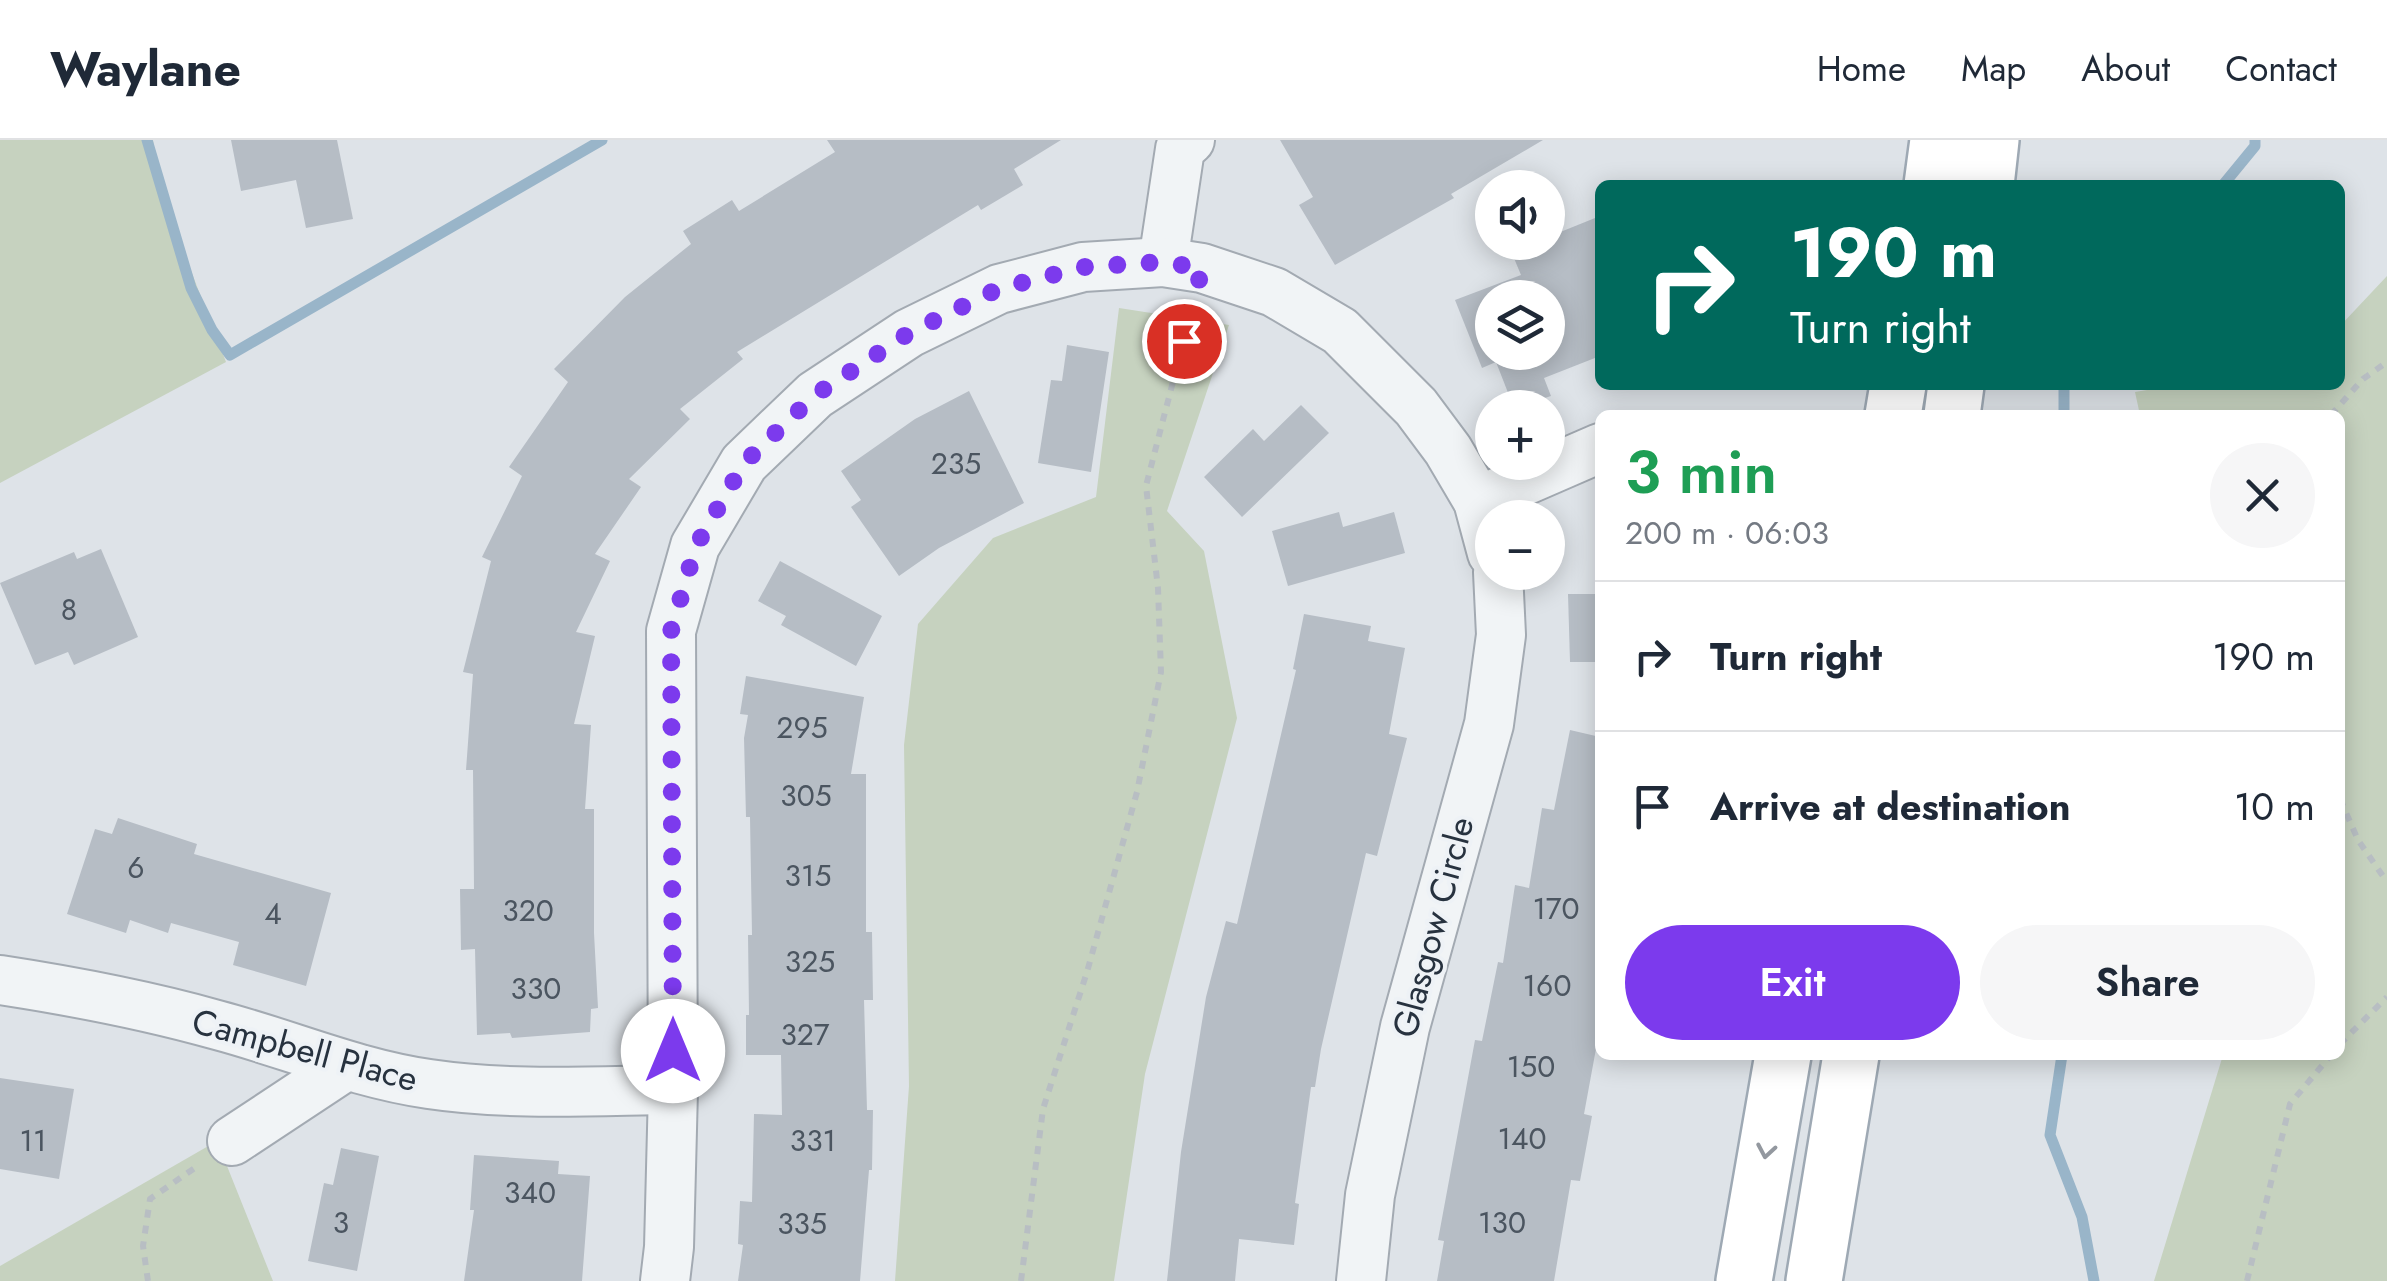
<!DOCTYPE html>
<html lang="en">
<head>
<meta charset="utf-8">
<style>
	:root { --surface:#fff; --page:#f6f6f7; --text:#1f2937; --muted:#747a83; --line:#e0e1e3; --accent:#7c3aed }
	body { margin:0; font-family:Jost,sans-serif; background:var(--page); color:var(--text); height:100vh; display:flex; flex-direction:column; font-size:38px; white-space:nowrap }
	* { box-sizing:border-box; margin:0 }
	p { font-size:32px; color:var(--muted) }
	.icon { flex:none; width:55px; height:55px; fill:none; stroke:currentColor; stroke-width:2; stroke-linecap:round; stroke-linejoin:round }
	.map { position:relative; flex:1; overflow:hidden }
	.side { position:absolute; left:1595px; top:270px; width:750px; height:650px; display:flex; flex-direction:column; background:var(--surface); border-radius:15px; box-shadow:0 5px 25px #0003 }
	.side>* { flex:none }
	.hud { position:absolute; left:1595px; top:40px; width:750px; height:210px; border-radius:15px; box-shadow:0 5px 25px #0003; background:#00695c; color:#fff; overflow:hidden }
	.fabs { position:absolute; left:1475px; top:30px; display:grid; gap:20px }
	.fabs a { display:grid; place-items:center; width:90px; height:90px; border-radius:50%; background:var(--surface); box-shadow:0 5px 25px #0003; font-size:50px }
	.pin { position:absolute; display:grid; place-items:center; width:85px; height:85px; color:#fff; margin:-42px; border:5px solid #fff; border-radius:50%; box-shadow:0 2px 10px #0007 }
	.me { position:absolute; width:110px; margin:-55px; rotate:0deg; stroke-linejoin:round; filter:drop-shadow(0 0 8px #0008) }
	.turn { display:flex; align-items:center; gap:35px; height:210px; padding:0 30px; font-size:45px }
	.turn .icon { width:130px; height:130px; stroke-width:2.5 }
	.turn b { display:block; font-size:70px; line-height:85px }
	.round { display:grid; place-items:center; flex:none; width:105px; height:105px; border-radius:52px; background:var(--page) }
	.head { display:flex; align-items:center; justify-content:space-between; height:170px; padding:0 30px }
	h1 { font-size:60px; font-weight:600; line-height:75px; color:#1e9e55 }
	.primary-button { display:flex; gap:20px; margin-top:auto; padding:20px 30px }
	.primary-button a { flex:1; height:115px; border-radius:60px; background:var(--accent); color:#fff; font-size:40px; font-weight:600; line-height:115px; text-align:center }
	.primary-button a+a { background:var(--page); color:var(--text) }
	ul { padding:0; list-style:none }
	li { display:flex; align-items:center; gap:30px; height:150px; padding:0 30px; border-top:2px solid var(--line) }
	li div { flex:1 }
	li b { display:block; font-size:38px }
	li em { font-style:normal }
	header { display:flex; align-items:center; gap:60px; box-sizing:border-box; height:140px; padding:0 50px; background:var(--surface); border-bottom:2px solid var(--line) }
	header strong { font-size:48px }
	nav { display:flex; gap:55px; margin-inline-start:auto; font-size:35px }
	.map>svg:first-child { display:block }
</style>
</head>
<body>
<header>
<strong>Waylane</strong>
<nav><a>Home</a><a>Map</a><a>About</a><a>Contact</a></nav>
</header>
<div class="map">
<svg width="2387" height="1141" viewBox="0 0 2387 1141">
	<rect width="100%" height="100%" fill="#dee3e8"/>
	<g fill="#c6d2bf">
		<polygon points="0,0 153,0 160,50 226,222 0,343"/>
		<polygon points="2387,136 2387,1141 2154,1141 2223,915 2340,915 2340,275 2140,275 2135,252 2177,245 2340,245 2340,186"/>
		<polygon points="1119,168 1229,185 1167,371 1204,411 1237,578 1145,934 1114,1141 895,1141 909,946 904,605 918,484 993,398 1096,357"/>
		<polygon points="217,1001 273,1141 0,1141 0,1126"/>
	</g>
	<g fill="none" stroke-linecap="round" stroke-linejoin="round">
		<g stroke="#99b5c9" stroke-width="11">
			<polyline points="147,0 191,148 212,190 230,215 602,0"/>
			<polyline points="2223,45 2255,6 2255,0"/>
			<polyline points="2064,275 2064,245"/>
			<polyline points="2062,915 2050,995 2082,1077 2094,1141"/>
		</g>
	</g>
	<g fill="#b6bdc5" fill-rule="evenodd">
		<polygon points="231,0 337,0 353,79 306,88 296,40 241,51"/>
		<polygon points="827,0 1061,0 1014,29 1023,45 981,70 978,65 737,212 743,219 680,269 690,279 629,339 641,347 595,414 610,421 576,492 595,496 574,584 591,585 585,669 594,669 594,793 598,868 591,869 590,892 512,898 510,893 477,895 475,809 461,810 460,749 474,749 473,630 466,630 473,534 463,532 491,421 482,417 522,336 509,327 568,242 554,229 625,157 691,104 683,91 732,60 739,71 835,12"/>
		<polygon points="1280,0 1543,0 1451,54 1454,58 1335,125 1299,65 1313,57"/>
		<path d="M 1600,76 L 1600,216 L 1544,238 L 1551,256 L 1514,268 L 1496,222 L 1482,228 L 1455,160 L 1521,135 L 1511,111 L 1534,102 L 1548,102 L 1548,97 ZM 1492,158 L 1548,158 L 1548,212 L 1492,212 Z"/>
		<polygon points="1067,205 1109,212 1091,332 1038,323 1051,240 1062,241"/>
		<polygon points="969,251 1024,363 939,408 899,436 851,367 861,360 841,331 915,279"/>
		<polygon points="1301,265 1329,293 1242,377 1204,337 1253,289 1264,301"/>
		<polygon points="1339,372 1343,387 1394,372 1405,413 1288,446 1272,391"/>
		<polygon points="101,409 138,497 74,525 68,512 35,525 0,443 74,412 77,419"/>
		<polygon points="780,421 882,476 856,526 781,485 786,476 758,461"/>
		<polygon points="1568,454 1600,454 1600,522 1570,522"/>
		<polygon points="1304,474 1371,486 1368,501 1405,508 1389,594 1407,598 1377,716 1366,713 1321,909 1315,947 1311,947 1295,1063 1299,1064 1294,1105 1239,1099 1235,1141 1167,1141 1181,1012 1206,857 1226,781 1237,784 1296,530 1293,529"/>
		<polygon points="746,536 864,557 851,634 866,634 866,792 872,792 873,860 864,860 867,970 873,970 872,1030 869,1030 860,1141 738,1141 743,1105 738,1104 740,1061 752,1062 754,974 782,975 781,915 746,915 746,875 749,875 748,795 752,795 750,677 746,677 744,598 748,575 740,574"/>
		<polygon points="1570,590 1600,597 1600,887 1584,974 1592,976 1580,1041 1571,1040 1554,1141 1437,1141 1444,1101 1438,1100 1475,900 1482,901 1498,822 1503,823 1515,745 1529,748 1542,668 1554,670"/>
		<polygon points="118,678 197,704 194,714 331,753 306,846 233,825 239,802 171,783 168,793 130,780 126,793 67,774 95,689 112,694"/>
		<polygon points="0,938 74,949 59,1039 0,1029"/>
		<polygon points="341,1008 379,1016 357,1131 308,1121 324,1043 333,1045"/>
		<polygon points="474,1015 559,1021 558,1034 590,1036 582,1141 464,1141 474,1070 470,1070"/>
	</g>
	<g fill="none" stroke-linecap="round" stroke-linejoin="round">
		<g stroke="#a3aab2" stroke-width="52">
			<g id="minor">
				<polyline points="1163,122 1180,9 1190,0"/>
				<polyline points="1478,361 1600,308"/>
				<path d="M 0,840 C 72,851 146,865 217,885 C 289,904 354,933 429,944 C 510,956 592,951 673,950"/>
				<polyline points="232,1001 344,927"/>
				<polyline points="665,1141 669,1107 673,950 671,491 695,406 744,323 815,255 909,193 999,149 1083,127 1163,122 1202,128 1274,152 1340,191 1416,267 1448,310 1478,361 1492,413"/>
				<polyline points="1361,1141 1370,1055 1405,887 1489,584 1501,495 1498,432"/>
			</g>
		</g>
		<g stroke="#9ea9b4" stroke-width="60">
			<g id="major">
				<polyline points="1932,45 1938,0"/>
				<polyline points="1986,45 1991,0"/>
				<polyline points="1893,275 1898,245"/>
				<polyline points="1952,275 1956,245"/>
				<polyline points="1744,1141 1783,915"/>
				<polyline points="1814,1141 1851,915"/>
			</g>
		</g>
		<g stroke="#b8bec3" stroke-width="6" stroke-dasharray="8 8" stroke-linecap="butt">
			<polyline points="2331,275 2363,239 2387,222"/>
			<polyline points="2340,659 2358,700 2387,742"/>
			<polyline points="2340,904 2387,857"/>
			<polyline points="148,1141 143,1106 150,1059 199,1025"/>
			<polyline points="1021,1141 1043,969 1087,832 1137,652 1161,532 1158,448 1146,346 1192,168"/>
			<polyline points="2247,1141 2290,964 2331,915"/>
		</g>
		<use href="#minor" stroke="#f1f4f6" stroke-width="48"/>
		<use href="#major" stroke="#fff" stroke-width="55"/>
	</g>
	<defs><path id="oneway-chevron" d="M-2-3.5L2.5 0L-2 3.5" fill="none" stroke-width="1.6" stroke-linecap="round" stroke-linejoin="round" transform="scale(2.5)"/></defs>
	<use stroke="#93989f" href="#oneway-chevron" transform="translate(1766 1011) rotate(100)"/>
	<g fill="none" stroke-linecap="round" stroke-linejoin="round">
		<polyline stroke="#7c3aed" stroke-width="18" stroke-dasharray="0 32.4" points="673,911 671,491 696,406 744,323 815,255 909,193 998,149 1083,127 1162,122 1202,128 1184,201"/>
	</g>
	<g text-anchor="middle" stroke-width="8" stroke-linejoin="round" paint-order="stroke">
		<g font-size="30" fill="#4b5560">
			<text x="956" y="334">235</text>
			<text x="69" y="480">8</text>
			<text x="802" y="598">295</text>
			<text x="806" y="666">305</text>
			<text x="136" y="738">6</text>
			<text x="808" y="746">315</text>
			<text x="1556" y="779">170</text>
			<text x="528" y="781">320</text>
			<text x="273" y="784">4</text>
			<text x="810" y="832">325</text>
			<text x="1547" y="856">160</text>
			<text x="536" y="859">330</text>
			<text x="805" y="905">327</text>
			<text x="1531" y="937">150</text>
			<text x="1522" y="1009">140</text>
			<text x="33" y="1011">11</text>
			<text x="813" y="1011">331</text>
			<text x="530" y="1063">340</text>
			<text x="341" y="1093">3</text>
			<text x="1502" y="1093">130</text>
			<text x="802" y="1094">335</text>
		</g>
		<g font-size="35" fill="#27323f" stroke="#eef2f6">
			<text transform="translate(1433 787) rotate(-75)" y="12">Glasgow Circle</text>
			<text transform="translate(305 910) rotate(15)" y="12">Campbell Place</text>
		</g>
	</g>
</svg>
<div class="fabs">
<a><svg class="icon" aria-label="sound" viewBox="0 0 24 24"><path d="M4 9h4l5-4v14l-5-4H4zM17 9q2 3 0 6"/></svg></a>
<a><svg class="icon" aria-label="layers" viewBox="0 0 24 24"><path d="M12 4l9 5-9 5-9-5zM3 14l9 5 9-5"/></svg></a>
<a>+</a>
<a>−</a>
</div>
<div class="pin" style="left:1184px;top:201px;background:#d93025"><svg class="icon" aria-label="arrive" viewBox="0 0 24 24"><path d="M6 21V4h12l-3 4 3 4H6"/></svg></div>
<svg class="me" style="left:673px;top:911px" viewBox="-20 -20 40 40"><circle r="19" fill="#fff"/><path d="M0-13L10 11 0 6-10 11z" fill="#7c3aed"/></svg>
<div class="hud">
<div class="turn"><svg class="icon" aria-label="right" viewBox="0 0 24 24"><path d="M7 20v-9h11M14 6l5 5-5 5"/></svg><div><b>190 m</b>Turn right</div></div>
</div>
<section class="side">
<div class="head"><div><h1>3 min</h1><p>200 m · 06:03</p></div><a class="round"><svg class="icon" aria-label="close" viewBox="0 0 24 24"><path d="M6 6l12 12M18 6L6 18"/></svg></a></div>
<ul>
<li><svg class="icon" aria-label="right" viewBox="0 0 24 24"><path d="M7 20v-9h11M14 6l5 5-5 5"/></svg><div><b>Turn right</b></div><em>190 m</em></li>
<li><svg class="icon" aria-label="arrive" viewBox="0 0 24 24"><path d="M6 21V4h12l-3 4 3 4H6"/></svg><div><b>Arrive at destination</b></div><em>10 m</em></li>
</ul>
<div class="primary-button"><a>Exit</a><a>Share</a></div>
</section>
</div>
</body>
</html>
